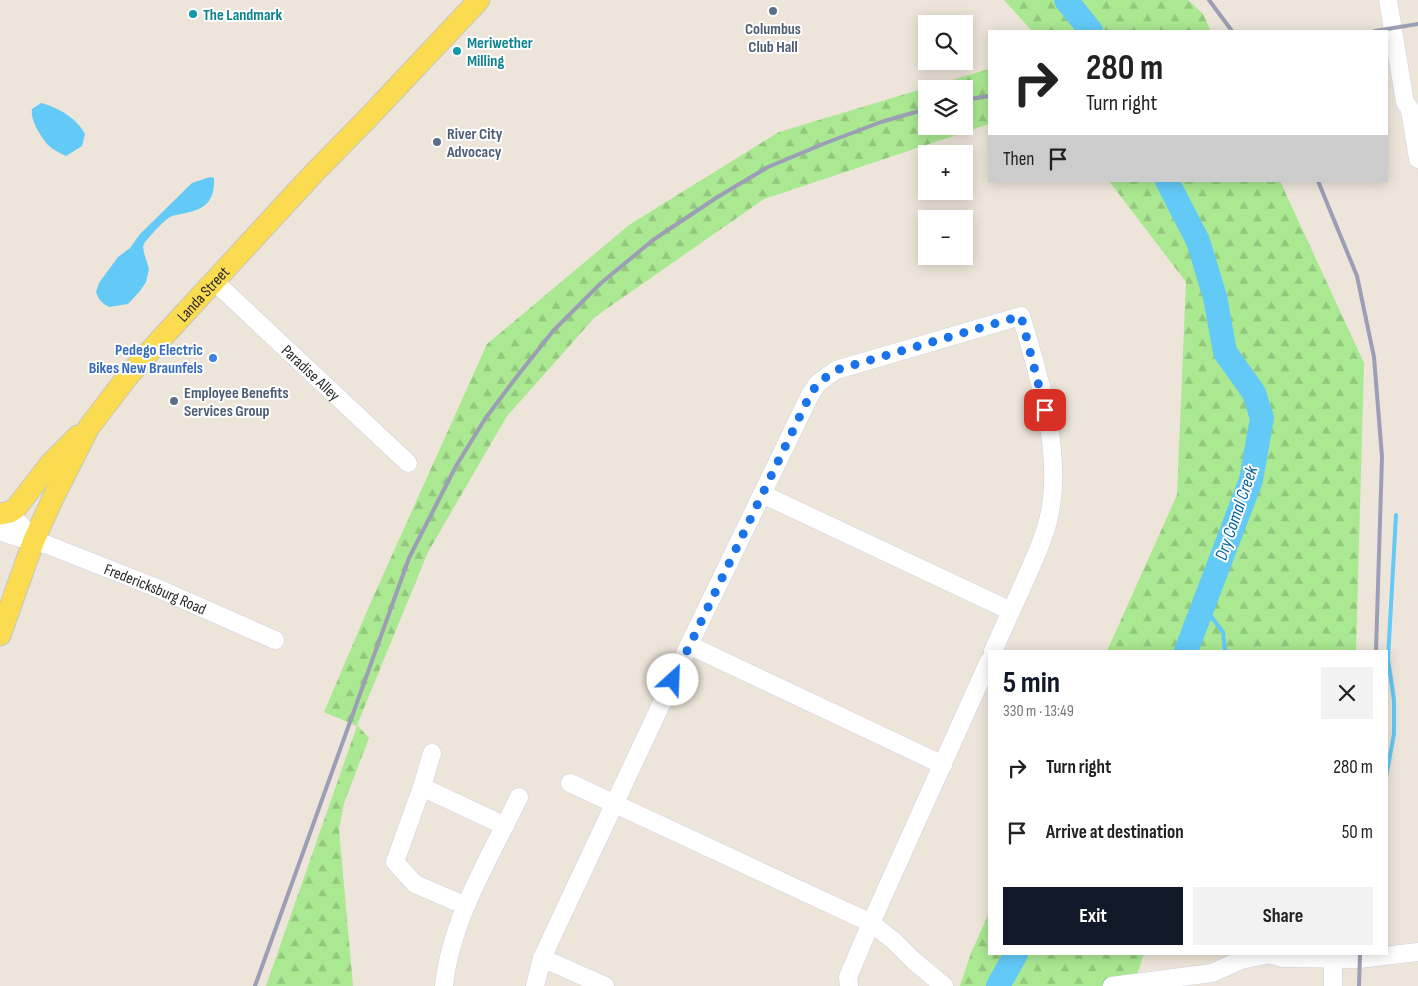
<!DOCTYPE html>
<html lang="en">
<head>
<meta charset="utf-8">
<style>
	:root { --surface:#fff; --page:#f2f2f2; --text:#222; --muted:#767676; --accent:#111827 }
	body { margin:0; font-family:"Sofia Sans Condensed",sans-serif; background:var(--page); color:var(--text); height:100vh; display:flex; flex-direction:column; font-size:19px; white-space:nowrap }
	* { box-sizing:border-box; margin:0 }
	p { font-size:16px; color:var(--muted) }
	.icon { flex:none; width:28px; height:28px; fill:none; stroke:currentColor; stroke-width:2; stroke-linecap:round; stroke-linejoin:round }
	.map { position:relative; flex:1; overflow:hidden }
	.sheet { position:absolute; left:988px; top:650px; width:400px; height:305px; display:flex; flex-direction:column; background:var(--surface); border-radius:0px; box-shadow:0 2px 12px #0003 }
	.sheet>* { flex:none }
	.guide { position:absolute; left:988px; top:30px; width:400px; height:152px; border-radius:0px; box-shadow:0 2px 12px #0003; background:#fff; color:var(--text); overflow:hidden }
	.tools { position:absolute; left:918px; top:15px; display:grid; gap:10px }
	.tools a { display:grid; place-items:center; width:55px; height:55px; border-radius:0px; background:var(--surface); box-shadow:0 2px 12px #0003; font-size:25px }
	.pin { position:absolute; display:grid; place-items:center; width:42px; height:42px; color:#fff; margin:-21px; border-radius:10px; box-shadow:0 2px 8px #0006 }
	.me { position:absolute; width:55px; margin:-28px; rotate:25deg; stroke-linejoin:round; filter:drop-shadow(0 0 4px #0008) }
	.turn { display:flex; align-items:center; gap:18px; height:105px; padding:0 15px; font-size:22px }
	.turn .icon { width:65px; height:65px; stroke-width:2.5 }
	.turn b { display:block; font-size:35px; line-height:42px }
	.then { display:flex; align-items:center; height:48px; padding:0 15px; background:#0003; gap:10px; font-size:19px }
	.round { display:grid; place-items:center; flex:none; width:52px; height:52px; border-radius:0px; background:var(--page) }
	.headline { display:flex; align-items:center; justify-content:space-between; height:85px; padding:0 15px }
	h1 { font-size:30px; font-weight:700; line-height:38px; color:var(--accent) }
	.primary-button { display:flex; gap:10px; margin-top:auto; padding:10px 15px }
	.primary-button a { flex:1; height:58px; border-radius:0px; background:var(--accent); color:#fff; font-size:20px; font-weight:700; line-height:58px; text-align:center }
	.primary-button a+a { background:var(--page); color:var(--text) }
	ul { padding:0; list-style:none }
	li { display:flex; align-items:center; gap:15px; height:65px; padding:0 15px }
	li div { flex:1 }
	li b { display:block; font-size:19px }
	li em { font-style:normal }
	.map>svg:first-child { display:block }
</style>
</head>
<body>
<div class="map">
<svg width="1418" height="986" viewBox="0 0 1418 986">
	<defs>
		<pattern id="forest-firs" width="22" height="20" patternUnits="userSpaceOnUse" patternTransform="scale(1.25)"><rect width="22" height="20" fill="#aae891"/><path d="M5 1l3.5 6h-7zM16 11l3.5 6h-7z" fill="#92c77d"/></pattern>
	</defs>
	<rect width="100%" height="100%" fill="#ede5d9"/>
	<g fill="url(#forest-firs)" fill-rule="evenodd">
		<polygon points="1004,0 1188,0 1203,14 1211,31 1032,31"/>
		<path d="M 989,69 L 989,124 L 764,199 L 595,317 L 507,416 L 428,552 L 357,725 L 369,738 L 344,803 L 339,829 L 353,986 L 266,986 L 357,726 L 324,712 L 371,602 L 487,344 L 629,225 L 779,132 ZM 926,89 L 964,89 L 964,126 L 926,126 Z"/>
		<polygon points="1109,181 1280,181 1364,363 1356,651 1107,651 1177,495 1186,282"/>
		<polygon points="989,913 989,954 1144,954 1133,986 960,986 971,953"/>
	</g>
	<g fill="#63c9f7">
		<path d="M 41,103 C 57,107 77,118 85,134 L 82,146 L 66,156 C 60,153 53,150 48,145 C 41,137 30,120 32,109 Z"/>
		<path d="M 210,177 L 214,178 C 215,203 204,210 181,214 C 178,215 173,215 170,217 C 161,223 152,234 145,242 L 143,246 L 144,253 L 149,269 L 146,282 L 140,291 L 128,304 L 109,307 L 104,304 L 99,299 L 96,292 L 99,283 L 118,257 L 130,248 L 140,234 L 192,183 Z"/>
	</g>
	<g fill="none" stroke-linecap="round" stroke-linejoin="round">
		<g stroke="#63c9f7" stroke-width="4">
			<polyline points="1203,606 1223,632 1225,651"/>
			<polyline points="1386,777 1394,734 1394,700 1388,659 1396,515"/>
		</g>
		<g stroke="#63c9f7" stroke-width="24">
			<polyline points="1066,0 1091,31"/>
			<polyline points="1167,181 1198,241 1215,297 1225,352 1254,393 1262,418 1251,480 1186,651"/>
			<polyline points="998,986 1016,954"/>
		</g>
		<g stroke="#ced1e3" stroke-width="19">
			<g id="minor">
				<polyline points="1388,0 1405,102 1410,109 1418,159"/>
				<path id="s1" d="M 215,282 L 408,463"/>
				<polyline points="762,494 1011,611"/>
				<polyline points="0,516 18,522 34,540"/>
				<path id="s2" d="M 0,531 C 15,538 32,540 48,545 L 157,588 L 275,640"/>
				<polyline points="689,645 943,765"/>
				<polyline points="570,783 871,923 894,941 914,961 944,986"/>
				<polyline points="422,787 432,753"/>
				<polyline points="466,906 415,884 395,862 422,787 505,826"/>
				<polyline points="1270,954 1282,958 1359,959 1418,952"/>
				<polyline points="542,958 605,986"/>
				<path d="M 444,986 C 451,919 490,857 519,797"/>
				<path d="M 535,986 L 542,958 L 689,645 L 810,395 L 818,383 L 836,370 L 1021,316 C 1040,378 1064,457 1048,521 C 1043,541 1034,560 1026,578 C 1015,602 1004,627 993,651"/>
				<polyline points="849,986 848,977 871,923 989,661"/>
				<polyline points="1112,986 1212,973 1241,960 1270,954"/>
				<polyline points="1333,986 1333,958"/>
			</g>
		</g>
		<g stroke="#c7c7c7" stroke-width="23">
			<g id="major">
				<polyline points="0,514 10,512 16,508 51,463 78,436"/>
				<path id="s3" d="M 0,635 L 34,540 L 53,498 L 89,427 L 128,376 L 160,340 L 314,173 L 367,119 L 479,0"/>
			</g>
		</g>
		<use href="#minor" stroke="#fff" stroke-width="18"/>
		<use href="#major" stroke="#fbdb50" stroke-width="21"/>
		<g stroke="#9c9eb5" stroke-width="4">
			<polyline points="1209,0 1232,31"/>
			<polyline points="1375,31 1418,24"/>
			<polyline points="964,100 989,96"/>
			<polyline points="1318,181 1357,276 1374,357 1382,457 1376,651"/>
			<polyline points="255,986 409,558 456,466 485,419 515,379 553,331 600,284 653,240 716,198 768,167 823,144 881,122 926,109"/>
			<polyline points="1359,986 1360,954"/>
		</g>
	</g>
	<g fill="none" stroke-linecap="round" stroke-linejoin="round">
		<polyline stroke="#1a73e8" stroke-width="9" stroke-dasharray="0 16.2" points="673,680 810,395 818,383 836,370 1021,316 1045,410"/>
	</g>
	<g fill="#5c6f8a" stroke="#fff" stroke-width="2">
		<circle cx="773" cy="11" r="5"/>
		<circle cx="437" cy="142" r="5"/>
		<circle cx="174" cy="401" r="5"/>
	</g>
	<g fill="#0f9aa8" stroke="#fff" stroke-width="2">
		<circle cx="193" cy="14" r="5"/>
		<circle cx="457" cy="51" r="5"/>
	</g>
	<circle fill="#3f7fe0" stroke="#fff" stroke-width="2" cx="213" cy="358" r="5"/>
	<g text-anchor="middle" stroke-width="4" stroke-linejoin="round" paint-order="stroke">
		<g font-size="16" font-weight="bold" fill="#0d838f" stroke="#fff" text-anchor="start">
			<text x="203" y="20">The Landmark</text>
			<text x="467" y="48">Meriwether<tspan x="467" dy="18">Milling</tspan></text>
		</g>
		<g font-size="16" font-weight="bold" fill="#4e5e75" stroke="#fff" text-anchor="start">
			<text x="773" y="34" text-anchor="middle">Columbus<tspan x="773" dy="18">Club Hall</tspan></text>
			<text x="447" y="139">River City<tspan x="447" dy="18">Advocacy</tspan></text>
			<text x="184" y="398">Employee Benefits<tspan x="184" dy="18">Services Group</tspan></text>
		</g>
		<g font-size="16" fill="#292929" stroke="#fff">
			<text dy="6" stroke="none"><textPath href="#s3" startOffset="402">Landa Street</textPath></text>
			<text dy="6" stroke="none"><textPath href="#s1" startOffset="132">Paradise Alley</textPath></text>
			<text dy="6" stroke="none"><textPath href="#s2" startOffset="166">Fredericksburg Road</textPath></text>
		</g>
		<g font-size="16" font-weight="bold" fill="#366cbe" stroke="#fff" text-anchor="end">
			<text x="203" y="355">Pedego Electric<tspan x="203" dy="18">Bikes New Braunfels</tspan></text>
		</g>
		<g font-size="18" font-style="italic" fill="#0364a3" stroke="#fff">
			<text transform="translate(1236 513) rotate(-71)" y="6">Dry Comal Creek</text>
		</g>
	</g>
</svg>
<div class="tools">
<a><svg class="icon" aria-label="search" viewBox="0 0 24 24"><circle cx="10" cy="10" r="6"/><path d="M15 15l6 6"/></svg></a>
<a><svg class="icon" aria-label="layers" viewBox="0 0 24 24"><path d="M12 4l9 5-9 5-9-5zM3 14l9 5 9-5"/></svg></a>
<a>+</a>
<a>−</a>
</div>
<div class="pin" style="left:1045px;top:410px;background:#d93025"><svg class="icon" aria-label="arrive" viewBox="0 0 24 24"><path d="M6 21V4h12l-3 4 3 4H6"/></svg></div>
<svg class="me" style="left:673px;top:680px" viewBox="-20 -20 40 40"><circle r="19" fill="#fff"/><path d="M0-13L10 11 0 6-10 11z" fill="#1a73e8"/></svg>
<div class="guide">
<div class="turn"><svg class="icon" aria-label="right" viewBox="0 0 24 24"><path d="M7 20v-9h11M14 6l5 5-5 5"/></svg><div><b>280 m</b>Turn right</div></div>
<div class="then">Then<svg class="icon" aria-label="arrive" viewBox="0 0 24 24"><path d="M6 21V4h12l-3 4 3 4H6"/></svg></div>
</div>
<section class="sheet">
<div class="headline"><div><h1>5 min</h1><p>330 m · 13:49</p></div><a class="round"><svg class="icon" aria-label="close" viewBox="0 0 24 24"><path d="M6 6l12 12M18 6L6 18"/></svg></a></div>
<ul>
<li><svg class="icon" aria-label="right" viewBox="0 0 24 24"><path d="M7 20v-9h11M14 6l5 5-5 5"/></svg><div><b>Turn right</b></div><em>280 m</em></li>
<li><svg class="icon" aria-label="arrive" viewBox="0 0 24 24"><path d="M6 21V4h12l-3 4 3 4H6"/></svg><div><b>Arrive at destination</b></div><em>50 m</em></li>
</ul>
<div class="primary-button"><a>Exit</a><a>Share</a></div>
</section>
</div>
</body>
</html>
